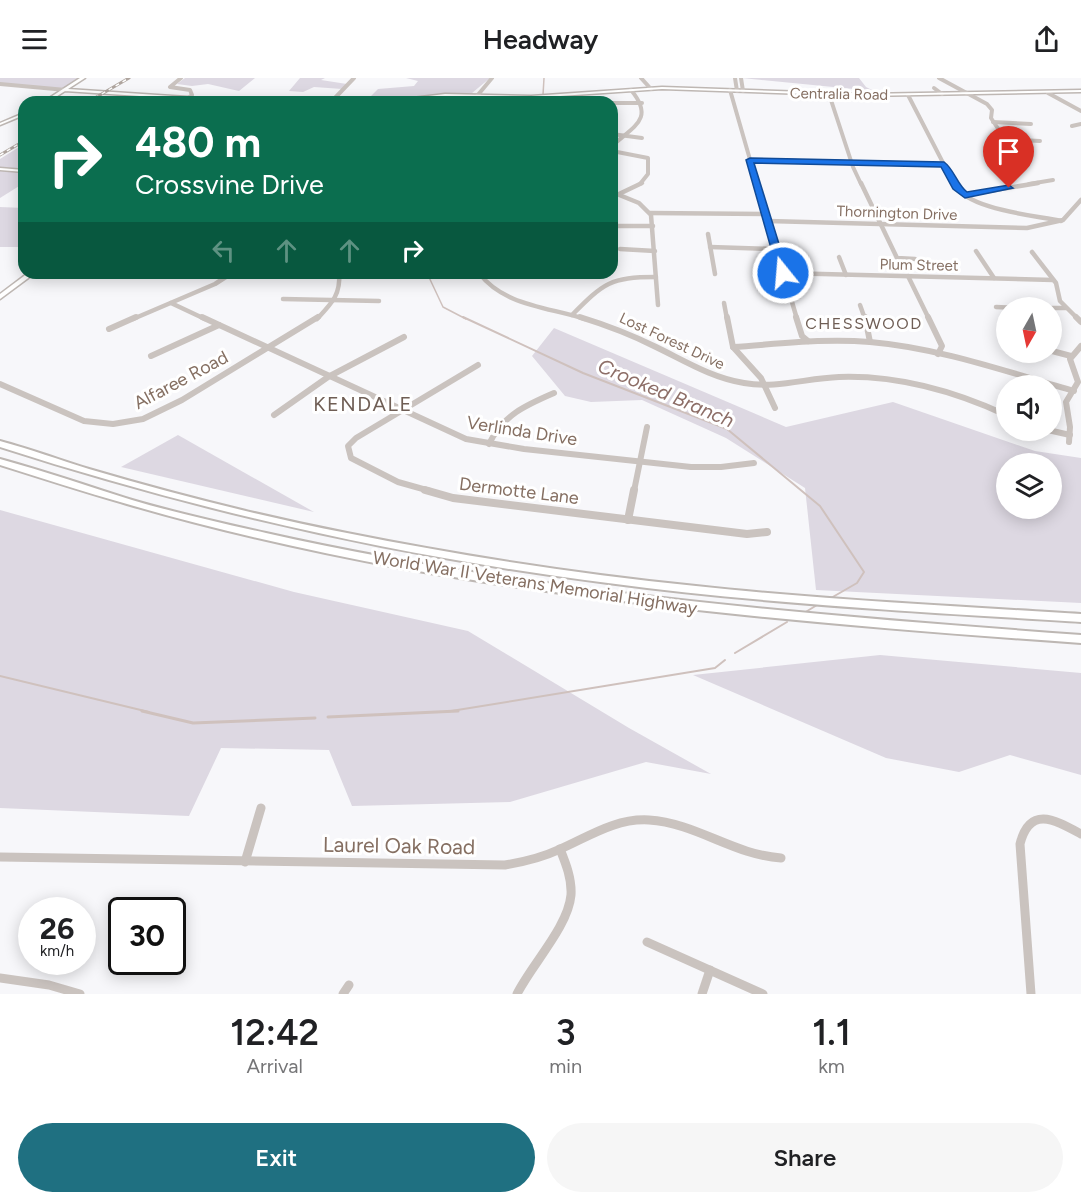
<!DOCTYPE html>
<html lang="en">
<head>
<meta charset="utf-8">
<style>
	:root { --surface:#fff; --page:#f6f6f6; --text:#202124; --muted:#757577; --accent:#1f7081 }
	body { margin:0; font-family:Figtree,sans-serif; background:var(--page); color:var(--text); height:100vh; display:flex; flex-direction:column; font-size:22px; white-space:nowrap }
	* { box-sizing:border-box; margin:0 }
	p { font-size:20px; color:var(--muted) }
	.icon { flex:none; width:33px; height:33px; fill:none; stroke:currentColor; stroke-width:2; stroke-linecap:round; stroke-linejoin:round }
	.map { position:relative; height:916px; overflow:hidden }
	.details { display:flex; flex-direction:column; background:var(--surface); flex:1 }
	.details>* { flex:none }
	.top-card { position:absolute; left:18px; top:18px; width:600px; height:183px; border-radius:18px; box-shadow:0 3px 15px #0003; background:#0b6e4f; color:#fff; overflow:hidden }
	.needle { width:39px; rotate:189deg }
	.tools { position:absolute; left:996px; top:219px; display:grid; gap:12px }
	.tools a { display:grid; place-items:center; width:66px; height:66px; border-radius:50%; background:var(--surface); box-shadow:0 3px 15px #0003; font-size:30px }
	.speed { position:absolute; left:18px; top:819px; display:flex; gap:12px; font-size:30px; font-weight:700; text-align:center }
	.speed>* { display:grid; place-content:center; width:78px; height:78px; border-radius:50%; background:var(--surface); box-shadow:0 3px 15px #0003; line-height:1 }
	.speed small { font-size:15px; font-weight:400 }
	.speed .limit { border:3px solid #111; border-radius:9px; background:#fff; color:#111 }
	.pin { position:absolute; display:grid; place-items:center; width:51px; height:51px; color:#fff; margin:-62px -26px; border-radius:50% 50% 50% 0; rotate:-45deg; box-shadow:0 0 6px #0007 }
	.pin .icon { rotate:45deg }
	.me { position:absolute; width:66px; margin:-33px; rotate:343deg; stroke-linejoin:round; filter:drop-shadow(0 0 4px #0008) }
	.turn { display:flex; align-items:center; gap:21px; height:126px; padding:0 18px; font-size:27px }
	.turn .icon { width:78px; height:78px; stroke-width:2.5 }
	.turn b { display:block; font-size:42px; line-height:51px }
	.lanes { display:flex; align-items:center; height:57px; padding:0 18px; background:#0003; justify-content:center; gap:30px; direction:ltr }
	.lanes .off { opacity:.35 }
	.eta { display:flex; justify-content:space-evenly; align-items:center; height:102px; text-align:center }
	.eta b { font-size:36px; font-weight:600; line-height:42px }
	.action { display:flex; gap:12px; margin-top:auto; padding:12px 18px }
	.action a { flex:1; height:69px; border-radius:36px; background:var(--accent); color:#fff; font-size:24px; font-weight:600; line-height:69px; text-align:center }
	.action a+a { background:var(--page); color:var(--text) }
	header { display:flex; justify-content:space-between; align-items:center; height:78px; padding:0 18px; background:var(--surface); font-size:27px; font-weight:600 }
	.map>svg:first-child { display:block }
</style>
</head>
<body>
<header><svg class="icon" aria-label="menu" viewBox="0 0 24 24"><path d="M4 6h16M4 12h16M4 18h16"/></svg>Headway<svg class="icon" aria-label="share" viewBox="0 0 24 24"><path d="M12 15V3M7 8l5-5 5 5M5 13v7h14v-7"/></svg></header>
<div class="map">
<svg width="1081" height="916" viewBox="0 0 1081 916">
	<rect width="100%" height="100%" fill="#f7f7fa"/>
	<g fill="#ddd8e2" fill-rule="evenodd">
		<polygon points="0,0 82,0 63,11 0,5"/>
		<polygon points="185,0 255,0 239,13 208,6 192,8 177,6"/>
		<polygon points="300,0 325,0 321,2 347,6 342,11 314,9 303,14 289,13"/>
		<polygon points="406,0 490,0 472,15 365,24 378,11 414,8 418,3"/>
		<polygon points="742,0 859,0 866,9 874,13"/>
		<polygon points="24,66 24,105 0,120 0,81"/>
		<polygon points="0,129 24,130 24,169 0,169"/>
		<path d="M 554,250 L 786,349 L 893,324 L 1035,373 L 1081,380 L 1081,525 L 816,512 L 805,410 L 726,360 L 642,322 L 591,324 L 565,318 L 532,278 ZM 1006,386 L 1052,386 L 1052,430 L 1006,430 Z"/>
		<polygon points="178,357 314,434 121,389"/>
		<polygon points="0,432 294,514 468,553 629,650 711,696 646,684 510,724 352,728 329,672 221,670 189,738 0,730"/>
		<polygon points="880,577 1081,595 1081,697 1010,677 959,694 886,680 693,597"/>
	</g>
	<g fill="none" stroke-linecap="round" stroke-linejoin="round">
		<g stroke="#cfc1bd" stroke-width="1.5">
			<polyline points="541,24 545,19 543,17 544,0"/>
			<polyline points="427,195 443,229 466,241"/>
		</g>
		<g stroke="#cfc1bd" stroke-width="2">
			<polyline points="463,239 583,295 727,351 820,428 864,494 857,505 831,520"/>
			<polyline points="804,535 817,527"/>
			<polyline points="735,575 787,544"/>
			<polyline points="0,598 149,634"/>
			<polyline points="445,634 715,590 725,582"/>
		</g>
		<g stroke="#cfc1bd" stroke-width="3">
			<polyline points="142,633 193,645 315,640"/>
			<polyline points="328,639 458,633"/>
		</g>
		<g stroke="#beb7b3" stroke-width="3">
			<g id="major">
				<polygon points="80,0 85,0 68,11 247,23 249,24 229,24 65,13 48,24 43,24"/>
				<polygon points="662,9 864,16 1081,12 1081,14 864,18 662,11 531,20 445,18 393,24 380,24 445,16 531,18"/>
				<polygon points="24,35 24,37 0,47 0,45"/>
				<polygon points="0,90 24,92 24,94 0,92"/>
				<polygon points="28,195 35,195 0,221 0,216"/>
			</g>
		</g>
		<g stroke="#bdb7b3" stroke-width="4">
			<g id="highway">
				<path d="M 0,363 C 30,371 60,382 89,391 C 174,416 260,438 347,455 C 462,478 579,496 696,508 C 824,522 953,528 1081,536 L 1081,544 C 923,534 765,526 608,505 C 401,479 199,433 0,369 Z"/>
				<path d="M 0,381 C 44,393 88,408 132,422 C 176,435 221,445 266,455 C 534,515 808,537 1081,557 L 1081,565 C 853,549 626,530 401,490 C 309,473 216,452 127,426 C 84,414 42,400 0,387 Z"/>
			</g>
		</g>
		<g stroke="#cac3bf" stroke-width="4">
			<polyline points="181,0 170,9 190,12 192,17 188,20"/>
			<polyline points="641,0 651,11"/>
			<polyline points="735,0 737,13"/>
			<polyline points="741,0 743,13"/>
			<polyline points="939,0 987,26 992,32 991,40 1020,84"/>
			<polyline points="0,6 66,12"/>
			<polyline points="934,10 942,16"/>
			<polyline points="730,12 757,106"/>
			<polyline points="1048,15 1081,33"/>
			<polyline points="829,16 853,89 861,106"/>
			<polyline points="908,17 954,106"/>
			<polyline points="331,24 354,0"/>
			<polyline points="472,24 492,0"/>
			<polyline points="612,25 642,25"/>
			<polyline points="993,44 1031,46"/>
			<polyline points="1072,48 1081,46"/>
			<polyline points="612,56 642,60"/>
			<polyline points="1004,61 1040,63"/>
			<path d="M 612,68 C 634,48 655,41 631,12"/>
			<polyline points="612,73 648,80 648,96 640,106"/>
			<polyline points="750,82 944,86"/>
			<polyline points="1029,106 1053,102"/>
		</g>
		<g stroke="#cac3bf" stroke-width="4.5">
			<polyline points="757,105 797,241"/>
			<polyline points="861,105 897,180 915,181"/>
			<path d="M 953,105 C 967,132 1033,137 1061,143"/>
			<polyline points="612,114 639,125 651,137 658,227"/>
			<polyline points="619,116 642,105"/>
			<polyline points="965,117 1038,105"/>
			<polyline points="650,135 766,136"/>
			<polyline points="768,143 1027,150 1063,142 1081,122"/>
			<polyline points="612,148 653,148"/>
			<polyline points="708,156 715,196"/>
			<polyline points="710,169 776,171"/>
			<polyline points="620,171 655,173"/>
			<polyline points="976,173 994,200"/>
			<polyline points="1032,174 1056,205 1060,223 1078,241"/>
			<polyline points="839,179 846,197"/>
			<path d="M 479,195 C 504,228 548,229 585,241"/>
			<polyline points="783,195 1053,202"/>
			<polyline points="908,198 929,241"/>
			<polyline points="283,221 379,223"/>
			<polyline points="171,225 205,241"/>
			<polyline points="724,225 727,241"/>
			<polyline points="860,227 865,241"/>
			<polyline points="996,229 1020,230"/>
			<polyline points="1052,230 1066,230"/>
			<path d="M 572,237 C 604,205 610,199 656,199"/>
			<polyline points="133,241 215,206 232,195"/>
			<path d="M 317,241 C 331,226 341,217 339,195"/>
		</g>
		<g stroke="#cac3bf" stroke-width="6">
			<polyline points="202,239 466,361 524,371 691,389 721,389 754,385"/>
			<path d="M 580,239 C 606,247 632,257 656,269 C 685,283 712,300 744,305 C 776,311 807,300 839,299 C 897,297 954,313 1006,337"/>
			<polyline points="727,239 733,269 761,300 775,330"/>
			<polyline points="796,239 802,258 808,263"/>
			<polyline points="865,239 870,264"/>
			<polyline points="928,239 942,268 938,276"/>
			<polyline points="1076,239 1081,244"/>
			<polyline points="109,251 136,239"/>
			<path d="M 733,269 C 779,266 824,260 870,264 C 940,270 1007,294 1074,313"/>
			<polyline points="1052,273 1071,278"/>
			<polyline points="151,278 219,247"/>
			<polyline points="0,306 84,343 113,346 143,341 182,322 318,239"/>
			<polyline points="274,337 328,299 404,259"/>
			<polyline points="1048,352 1070,357"/>
			<polyline points="1069,364 1070,349 1066,324 1078,304 1070,281 1081,268"/>
			<path d="M 489,366 C 503,337 526,327 554,315"/>
			<polyline points="430,413 398,404 351,380 348,368 356,360 478,287"/>
			<polyline points="634,413 647,349"/>
		</g>
		<g stroke="#cac3bf" stroke-width="8">
			<polyline points="425,412 453,420 747,456 767,454"/>
			<polyline points="628,442 634,412"/>
		</g>
		<g stroke="#cac3bf" stroke-width="9">
			<path d="M 0,779 L 505,787 C 523,784 541,780 558,772 C 588,759 615,740 649,742 C 696,745 734,777 781,780"/>
			<polyline points="245,784 261,730"/>
			<polyline points="647,864 763,916"/>
			<polyline points="0,900 49,907 80,916"/>
			<polyline points="343,916 349,907"/>
			<path d="M 517,916 C 532,886 568,849 571,817 C 572,801 566,786 560,771"/>
			<polyline points="702,916 710,892"/>
			<path d="M 1031,916 L 1020,766 C 1030,727 1055,742 1081,756"/>
		</g>
		<use href="#major" fill="#fff" fill-rule="evenodd"/>
		<use href="#highway" fill="#fff" fill-rule="evenodd"/>
		<g stroke="#afa59f" stroke-width="3">
			<g id="rail">
				<polyline points="88,24 129,0"/>
				<polyline points="0,77 24,63"/>
			</g>
		</g>
		<use href="#rail" stroke="#fff" stroke-width="1.5" stroke-dasharray="4" stroke-linecap="butt"/>
	</g>
	<path fill="#1a73e8" stroke="#114b97" stroke-width="1.5" d="M 750,80 L 944,84 C 954,91 957,106 967,114 L 1009,107 L 1013,110 L 965,120 L 953,111 L 941,89 L 754,85 L 788,195 L 783,198 L 778,195 L 746,82 Z"/>
	<g text-anchor="middle" stroke-width="6" stroke-linejoin="round" paint-order="stroke">
		<g font-size="15" fill="#856f62" stroke="#fff">
			<text transform="translate(839 16) rotate(1)" y="5">Centralia Road</text>
			<text transform="translate(897 135) rotate(2)" y="5">Thornington Drive</text>
			<text transform="translate(919 187) rotate(1)" y="5">Plum Street</text>
			<text transform="translate(672 263) rotate(25)" y="5">Lost Forest Drive</text>
		</g>
		<g font-size="16" letter-spacing="1.5" fill="#6f5e55" stroke="#fff">
			<text x="864" y="251">CHESSWOOD</text>
		</g>
		<g font-size="18" fill="#856f62" stroke="#fff">
			<text transform="translate(181 302) rotate(-28)" y="6">Alfaree Road</text>
			<text transform="translate(522 353) rotate(9)" y="6">Verlinda Drive</text>
			<text transform="translate(519 413) rotate(7)" y="6">Dermotte Lane</text>
			<text transform="translate(535 505) rotate(9)" y="6">World War II Veterans Memorial Highway</text>
		</g>
		<g font-size="20" font-style="italic" fill="#8d6e67" stroke="#fff">
			<text transform="translate(666 315) rotate(23)" y="7">Crooked Branch</text>
		</g>
		<g font-size="20" letter-spacing="1.5" fill="#6f5e55" stroke="#fff">
			<text x="363" y="333">KENDALE</text>
		</g>
		<g font-size="21" fill="#856f62" stroke="#fff">
			<text transform="translate(399 768) rotate(1)" y="7">Laurel Oak Road</text>
		</g>
	</g>
</svg>
<div class="tools">
<a><svg class="needle" viewBox="-14 -14 28 28"><path d="M0-13l5 13h-10z" fill="#e53935"/><path d="M0 13l5-13h-10z" fill="#757577"/></svg></a>
<a><svg class="icon" aria-label="sound" viewBox="0 0 24 24"><path d="M4 9h4l5-4v14l-5-4H4zM17 9q2 3 0 6"/></svg></a>
<a><svg class="icon" aria-label="layers" viewBox="0 0 24 24"><path d="M12 4l9 5-9 5-9-5zM3 14l9 5 9-5"/></svg></a>
</div>
<div class="speed"><div>26<small>km/h</small></div><div class="limit">30</div></div>
<div class="pin" style="left:1009px;top:110px;background:#d93025"><svg class="icon" aria-label="arrive" viewBox="0 0 24 24"><path d="M6 21V4h12l-3 4 3 4H6"/></svg></div>
<svg class="me" style="left:783px;top:195px" viewBox="-20 -20 40 40"><circle r="17" fill="#1a73e8" stroke="#fff" stroke-width="3"/><path d="M0-11L8 9 0 5-8 9z" fill="#fff"/></svg>
<div class="top-card">
<div class="turn"><svg class="icon" aria-label="right" viewBox="0 0 24 24"><path d="M7 20v-9h11M14 6l5 5-5 5"/></svg><div><b>480 m</b>Crossvine Drive</div></div>
<div class="lanes"><svg class="icon off" aria-label="left" viewBox="0 0 24 24"><path d="M17 20v-9H6M10 6l-5 5 5 5"/></svg><svg class="icon off" aria-label="ahead" viewBox="0 0 24 24"><path d="M12 20V5M6 11l6-6 6 6"/></svg><svg class="icon off" aria-label="ahead" viewBox="0 0 24 24"><path d="M12 20V5M6 11l6-6 6 6"/></svg><svg class="icon" aria-label="right" viewBox="0 0 24 24"><path d="M7 20v-9h11M14 6l5 5-5 5"/></svg></div>
</div>
</div>
<section class="details">
<div class="eta">
<div><b>12:42</b><p>Arrival</p></div>
<div><b>3</b><p>min</p></div>
<div><b>1.1</b><p>km</p></div>
</div>
<div class="action"><a>Exit</a><a>Share</a></div>
</section>
</body>
</html>
